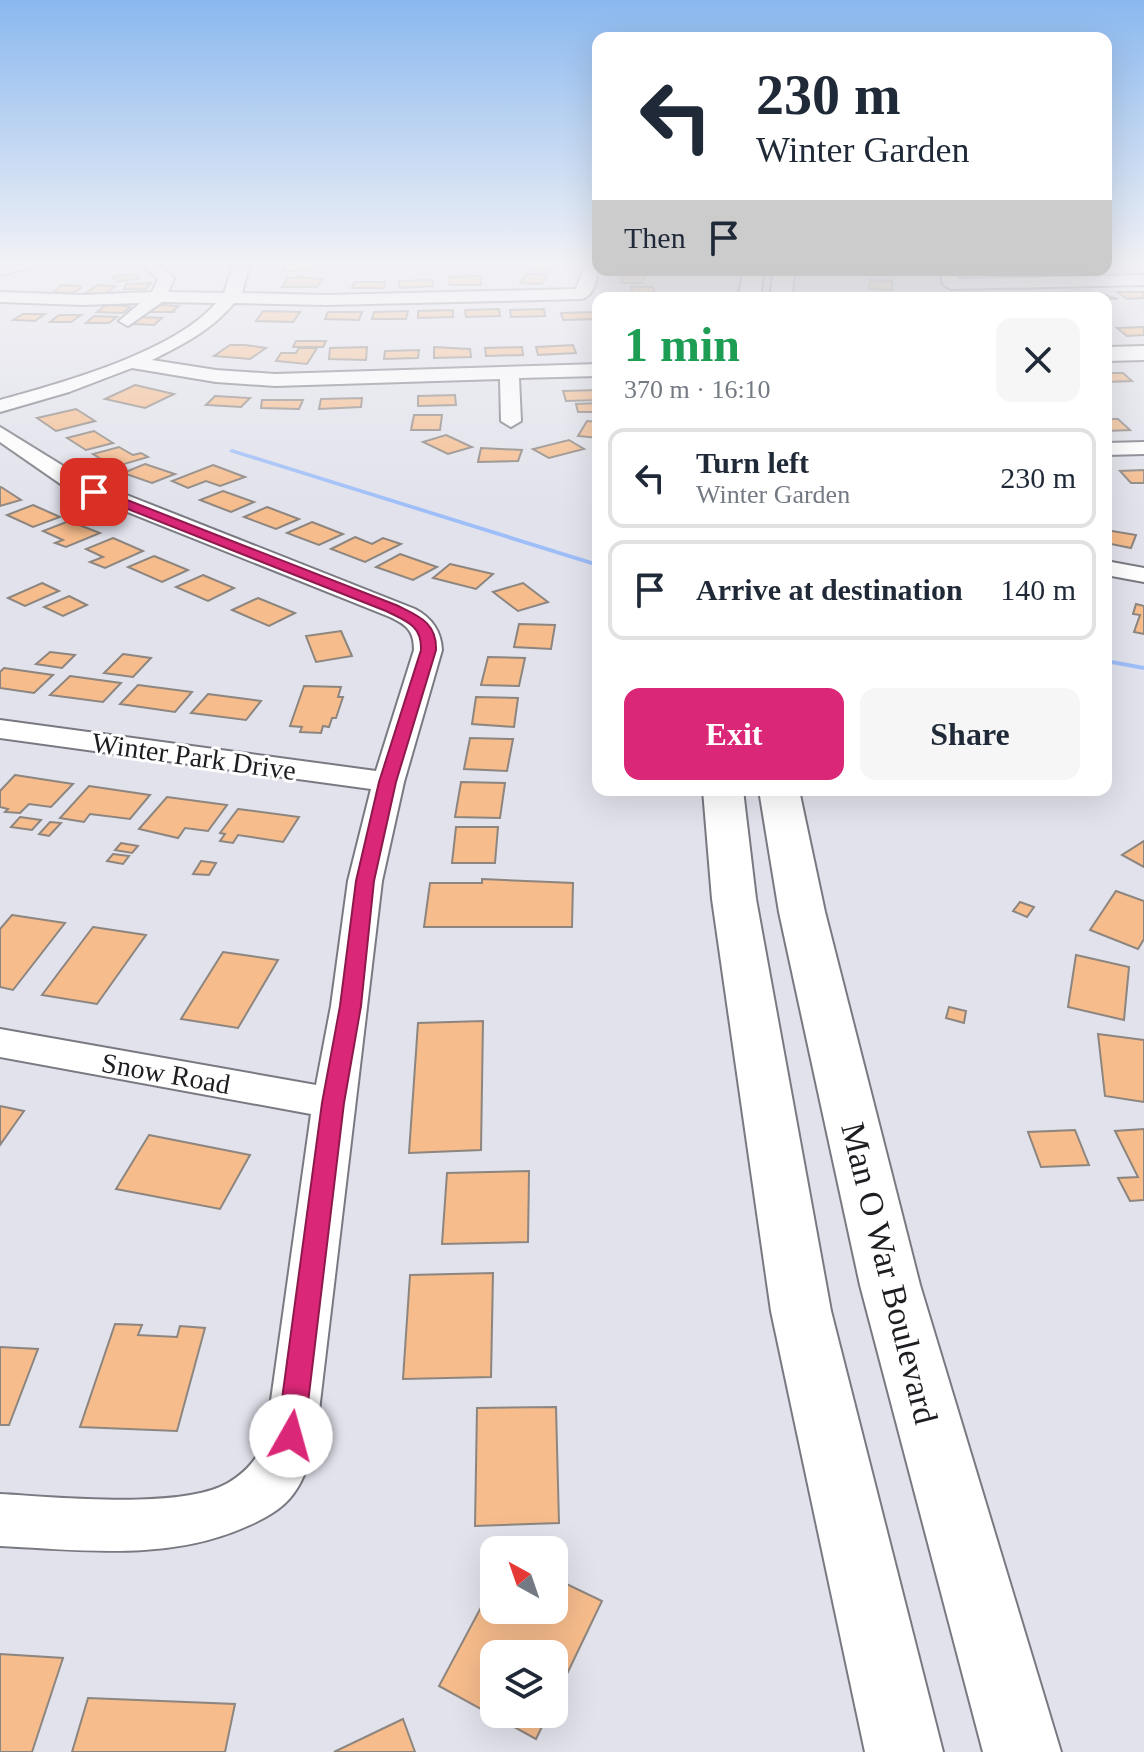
<!DOCTYPE html>
<html lang="en">
<head>
<meta charset="utf-8">
<style>
	:root { --surface:#fff; --page:#f6f6f7; --text:#1f2937; --muted:#747a83; --line:#e0e1e3; --accent:#db2777 }
	body { margin:0; font-family:Georgia,serif; background:var(--page); color:var(--text); height:100vh; display:flex; flex-direction:column; font-size:30px; white-space:nowrap }
	* { box-sizing:border-box; margin:0 }
	p { font-size:26px; color:var(--muted) }
	.icon { flex:none; width:44px; height:44px; fill:none; stroke:currentColor; stroke-width:2; stroke-linecap:round; stroke-linejoin:round }
	.map { position:relative; flex:1; overflow:hidden }
	.details { position:absolute; left:592px; top:292px; width:520px; height:504px; display:flex; flex-direction:column; background:var(--surface); border-radius:16px; box-shadow:0 8px 32px #0002 }
	.details>* { flex:none }
	.hud { position:absolute; left:592px; top:32px; width:520px; height:244px; border-radius:16px; box-shadow:0 8px 32px #0002; background:#fff; color:var(--text); overflow:hidden }
	.needle { width:52px; rotate:320deg }
	.fabs { position:absolute; left:480px; top:1536px; display:grid; gap:16px }
	.fabs a { display:grid; place-items:center; width:88px; height:88px; border-radius:16px; background:var(--surface); box-shadow:0 8px 32px #0002; font-size:40px }
	.pin { position:absolute; display:grid; place-items:center; width:68px; height:68px; color:#fff; margin:-34px; border-radius:16px; box-shadow:0 4px 12px #0006 }
	.me { position:absolute; width:88px; margin:-44px; rotate:7deg; stroke-linejoin:round; filter:drop-shadow(0 0 6px #0008) }
	.turn { display:flex; align-items:center; gap:28px; height:168px; padding:0 32px; font-size:36px }
	.turn .icon { width:104px; height:104px; stroke-width:2.5 }
	.turn b { display:block; font-size:56px; line-height:68px }
	.then { display:flex; align-items:center; height:76px; padding:0 32px; background:#0003; gap:16px; font-size:30px }
	.round { display:grid; place-items:center; flex:none; width:84px; height:84px; border-radius:16px; background:var(--page) }
	.head { display:flex; align-items:center; justify-content:space-between; height:136px; padding:0 32px }
	h1 { font-size:48px; font-weight:600; line-height:60px; color:#1e9e55 }
	.primary-button { display:flex; gap:16px; margin-top:auto; padding:16px 32px }
	.primary-button a { flex:1; height:92px; border-radius:16px; background:var(--accent); color:#fff; font-size:32px; font-weight:600; line-height:92px; text-align:center }
	.primary-button a+a { background:var(--page); color:var(--text) }
	ul { padding:0; list-style:none }
	li { display:flex; align-items:center; gap:24px; height:100px; margin:0 16px 12px; padding:0 16px; border:4px solid var(--line); border-radius:16px }
	li div { flex:1 }
	li b { display:block; font-size:30px }
	li em { font-style:normal }
	.map>svg:first-child { display:block }
</style>
</head>
<body>
<div class="map">
<svg width="1144" height="1752" viewBox="0 0 1144 1752">
	<rect width="100%" height="100%" fill="#e1e2eb"/>
	<g fill="none" stroke-linecap="round" stroke-linejoin="round">
		<g fill="#9ebef9" fill-rule="evenodd">
			<polygon points="232,449 598,563 598,567 230,452 229,451"/>
			<polygon points="1106,659 1144,666 1144,670 1106,663"/>
		</g>
	</g>
	<g fill="#f6bc8c" stroke="#8d857f" stroke-width="2">
		<polygon points="283,263 313,263 317,266 313,266 314,270 284,271"/>
		<polygon points="531,263 553,263 549,270 527,269"/>
		<polygon points="624,273 645,274 642,283 621,283"/>
		<polygon points="135,274 139,278 118,282 112,277"/>
		<polygon points="526,274 547,275 542,284 520,283"/>
		<polygon points="480,276 481,285 450,285 449,277"/>
		<polygon points="301,277 323,279 317,287 282,287 288,278"/>
		<polygon points="432,280 433,286 400,288 399,281"/>
		<polygon points="870,280 892,281 892,290 869,289"/>
		<polygon points="354,282 385,282 384,288 352,288"/>
		<polygon points="151,283 146,289 124,289 126,284"/>
		<polygon points="61,285 80,286 81,288 72,293 54,292"/>
		<polygon points="98,285 115,286 104,295 84,294"/>
		<polygon points="631,287 653,287 656,297 633,297"/>
		<polygon points="1118,292 1144,292 1144,298 1127,299"/>
		<polygon points="1072,294 1103,294 1118,299 1077,298"/>
		<polygon points="106,305 126,306 130,307 123,313 97,312"/>
		<polygon points="160,305 179,306 173,311 175,312 150,312"/>
		<polygon points="499,309 500,316 466,317 465,310"/>
		<polygon points="544,309 545,316 511,317 510,310"/>
		<polygon points="453,310 453,317 418,318 418,311"/>
		<polygon points="263,311 300,312 293,322 256,321"/>
		<polygon points="408,311 406,319 372,319 374,312"/>
		<polygon points="328,312 362,312 359,320 325,319"/>
		<polygon points="594,312 597,319 563,320 561,313"/>
		<polygon points="23,314 45,314 35,321 13,320"/>
		<polygon points="59,315 81,315 71,322 50,322"/>
		<polygon points="94,316 117,317 109,323 86,323"/>
		<polygon points="139,317 162,318 154,325 133,324"/>
		<polygon points="1144,327 1144,335 1127,336 1117,328"/>
		<polygon points="296,341 326,341 323,347 293,347"/>
		<polygon points="230,345 245,345 266,348 250,359 214,356"/>
		<polygon points="573,345 576,353 538,355 536,347"/>
		<polygon points="367,347 366,360 329,359 330,348"/>
		<polygon points="434,347 470,349 471,357 434,358"/>
		<polygon points="522,347 523,355 486,356 485,348"/>
		<polygon points="299,348 317,348 307,364 276,361 281,353 296,353"/>
		<polygon points="419,350 418,358 384,359 385,351"/>
		<polygon points="1106,373 1123,373 1132,381 1106,382"/>
		<polygon points="135,385 174,394 145,408 105,399"/>
		<polygon points="598,390 598,400 566,401 563,391"/>
		<polygon points="455,395 456,405 418,406 418,396"/>
		<polygon points="215,396 250,398 241,407 206,405"/>
		<polygon points="362,398 361,407 319,409 321,399"/>
		<polygon points="262,400 303,400 299,409 261,408"/>
		<polygon points="598,403 598,412 578,412 576,404"/>
		<polygon points="76,409 95,421 56,431 37,418"/>
		<polygon points="414,415 442,415 440,430 411,430"/>
		<polygon points="1106,419 1118,419 1130,430 1106,431"/>
		<polygon points="587,421 598,422 598,438 578,436"/>
		<polygon points="94,431 113,443 86,450 67,438"/>
		<polygon points="446,435 472,447 448,454 423,442"/>
		<polygon points="569,440 584,449 549,458 533,449"/>
		<polygon points="119,447 133,455 141,453 148,457 114,467 93,454"/>
		<polygon points="481,448 522,450 518,461 478,462"/>
		<polygon points="145,464 175,474 152,483 123,473"/>
		<polygon points="213,465 245,477 220,486 206,481 188,488 172,481"/>
		<polygon points="1144,470 1144,483 1131,483 1120,471"/>
		<polygon points="0,487 1,487 21,500 0,506"/>
		<polygon points="223,491 254,502 231,512 200,500"/>
		<polygon points="33,505 60,517 33,527 7,515"/>
		<polygon points="267,507 299,519 276,529 244,517"/>
		<polygon points="69,521 100,533 66,547 55,543 63,540 43,531"/>
		<polygon points="312,522 343,534 319,545 287,533"/>
		<polygon points="1106,530 1136,535 1131,548 1106,543"/>
		<polygon points="355,537 372,544 383,538 401,544 365,562 331,549"/>
		<polygon points="113,538 143,551 105,568 90,562 103,557 86,549"/>
		<polygon points="400,554 437,567 413,580 376,567"/>
		<polygon points="154,556 188,570 162,582 128,567"/>
		<polygon points="450,564 493,574 476,589 433,578"/>
		<polygon points="203,575 234,588 208,601 176,587"/>
		<polygon points="42,583 59,591 25,606 8,598"/>
		<polygon points="523,583 548,602 518,611 493,592"/>
		<polygon points="69,596 87,605 63,616 44,607"/>
		<polygon points="258,598 295,613 269,626 232,610"/>
		<polygon points="1136,604 1144,606 1144,634 1134,632 1140,615 1133,614"/>
		<polygon points="519,624 555,625 551,649 514,647"/>
		<polygon points="341,631 352,656 316,662 306,636"/>
		<polygon points="50,652 75,655 62,668 36,664"/>
		<polygon points="123,654 151,658 133,677 104,673"/>
		<polygon points="488,657 525,658 519,686 481,685"/>
		<polygon points="4,668 53,675 34,693 0,688 0,672"/>
		<polygon points="70,676 121,683 103,702 50,695"/>
		<polygon points="138,685 192,692 175,712 120,704"/>
		<polygon points="304,686 341,687 338,697 343,697 336,718 332,718 329,727 323,726 321,733 300,732 302,727 290,726"/>
		<polygon points="208,694 261,701 246,720 191,713"/>
		<polygon points="476,697 518,698 514,727 472,724"/>
		<polygon points="470,738 513,739 507,771 464,769"/>
		<polygon points="15,775 73,784 51,807 29,804 20,813 5,812 8,809 0,807 0,791"/>
		<polygon points="461,782 505,783 500,818 455,817"/>
		<polygon points="89,786 150,795 130,819 90,814 84,822 60,818"/>
		<polygon points="167,797 227,805 208,831 185,828 178,838 139,829"/>
		<polygon points="238,809 299,817 283,842 238,835 233,843 220,841 225,834 220,833"/>
		<polygon points="20,817 41,820 32,830 11,827"/>
		<polygon points="50,822 61,823 49,836 39,834"/>
		<polygon points="456,827 498,827 495,863 452,863"/>
		<polygon points="1144,841 1144,867 1122,855"/>
		<polygon points="121,843 138,846 132,853 115,850"/>
		<polygon points="113,854 129,856 123,864 107,861"/>
		<polygon points="201,861 216,863 209,875 193,874"/>
		<polygon points="482,879 573,883 572,927 424,927 430,883 482,883"/>
		<polygon points="1116,891 1144,901 1144,939 1138,949 1090,930"/>
		<polygon points="1020,902 1034,907 1027,917 1013,911"/>
		<polygon points="12,915 65,923 13,990 0,987 0,929"/>
		<polygon points="93,927 146,935 97,1004 42,995"/>
		<polygon points="223,952 278,960 238,1028 181,1019"/>
		<polygon points="1076,955 1129,967 1124,1020 1068,1007"/>
		<polygon points="949,1007 966,1011 964,1023 946,1018"/>
		<polygon points="483,1021 481,1150 409,1153 418,1023"/>
		<polygon points="1098,1034 1144,1040 1144,1102 1105,1096"/>
		<polygon points="0,1106 24,1111 0,1145"/>
		<polygon points="1144,1129 1144,1200 1130,1201 1118,1178 1138,1177 1115,1131"/>
		<polygon points="1075,1130 1089,1165 1041,1167 1028,1132"/>
		<polygon points="149,1135 250,1155 220,1209 116,1189"/>
		<polygon points="529,1171 528,1242 442,1244 447,1173"/>
		<polygon points="493,1273 491,1377 403,1379 410,1275"/>
		<polygon points="115,1324 142,1325 138,1335 177,1337 180,1326 205,1328 177,1431 80,1427"/>
		<polygon points="0,1347 38,1349 9,1425 0,1425"/>
		<polygon points="556,1407 559,1523 475,1526 477,1408"/>
		<polygon points="554,1578 602,1601 554,1701 554,1654 494,1654 494,1714 548,1714 536,1739 439,1686 494,1583 494,1610 554,1610"/>
		<polygon points="0,1654 63,1658 32,1752 0,1752"/>
		<polygon points="88,1698 235,1704 225,1752 72,1752"/>
		<polygon points="403,1719 415,1752 334,1752"/>
	</g>
	<g fill="none" stroke-linecap="round" stroke-linejoin="round">
		<g stroke="#797982" stroke-width="4">
			<g id="minor">
				<polygon points="12,263 42,263 40,266 0,275 0,265"/>
				<path d="M 141,263 L 158,263 L 174,278 L 168,292 L 224,293 L 234,263 L 250,263 L 242,293 L 327,295 L 576,289 L 586,263 L 598,263 C 598,274 596,295 582,299 L 327,305 L 234,303 C 212,330 182,345 152,360 L 216,370 L 275,374 L 598,364 L 598,376 L 519,378 L 521,421 L 511,427 L 501,421 L 500,379 L 275,386 L 216,382 L 132,368 L 69,392 L 0,412 L 0,400 C 62,383 174,352 216,303 L 162,302 L 128,326 L 119,321 L 140,303 L 83,305 L 0,302 L 0,292 L 83,295 L 152,292 L 158,279 Z"/>
				<polygon points="940,270 956,270 958,279 1144,275 1144,285 951,289 943,284"/>
				<path d="M 0,427 L 81,477 L 415,609 C 432,618 441,631 442,650 L 404,782 L 382,881 L 316,1436 C 311,1455 306,1477 294,1493 C 282,1510 262,1520 243,1528 C 167,1561 81,1550 0,1546 L 0,1494 C 56,1497 181,1510 228,1483 C 248,1471 259,1457 266,1436 L 311,1114 L 0,1057 L 0,1029 L 316,1085 L 331,1006 L 348,881 L 371,789 L 0,738 L 0,720 L 376,771 L 414,650 C 414,631 407,625 390,617 L 65,487 L 0,442 Z"/>
				<polygon points="1144,442 1144,454 1106,455 1106,443"/>
				<polygon points="1106,561 1144,568 1144,582 1106,575"/>
			</g>
		</g>
		<g stroke="#797982" stroke-width="4">
			<polygon id="tertiary" points="1144,346 1144,360 1106,361 1106,347"/>
		</g>
		<g stroke="#797982" stroke-width="4">
			<g id="primary">
				<polygon points="744,270 764,270 760,298 738,298"/>
				<polygon points="774,270 794,270 792,298 770,298"/>
				<polygon points="703,790 743,790 756,899 831,1311 943,1752 865,1752 771,1311 712,899"/>
				<polygon points="759,790 799,790 825,912 920,1285 1061,1752 983,1752 860,1285 779,912"/>
			</g>
		</g>
		<use href="#minor" fill="#fff" fill-rule="evenodd"/>
		<use href="#tertiary" fill="#fff" fill-rule="evenodd"/>
		<use href="#primary" fill="#fff" fill-rule="evenodd"/>
	</g>
	<linearGradient id="sky" x2="0" y2="1"><stop stop-color="#8ab8ef"/><stop offset="0.52" stop-color="#f2f2f6"/><stop offset="1" stop-color="#f2f2f6" stop-opacity="0"/></linearGradient>
	<rect width="1144" height="508" fill="url(#sky)"/>
	<path fill="#db2777" stroke="#8e194d" stroke-width="2" d="M 90,489 L 99,489 L 396,605 C 418,616 437,622 436,650 L 396,782 L 374,881 L 361,1006 L 344,1103 L 304,1436 L 300,1445 L 291,1449 L 281,1445 L 277,1436 L 322,1103 L 340,1006 L 356,881 L 379,782 L 421,650 C 422,625 406,621 386,611 L 90,494 Z"/>
	<g text-anchor="middle" stroke-width="6" stroke-linejoin="round" paint-order="stroke">
		<g font-size="28" fill="#1e1e22" stroke="#fff">
			<text transform="translate(194 756) rotate(8)" y="10">Winter Park Drive</text>
			<text transform="translate(166 1073) rotate(10)" y="10">Snow Road</text>
		</g>
		<g font-size="34" fill="#1e1e22" stroke="#fff">
			<text transform="translate(890 1273) rotate(76)" y="12">Man O War Boulevard</text>
		</g>
	</g>
</svg>
<div class="fabs">
<a><svg class="needle" viewBox="-14 -14 28 28"><path d="M0-13l5 13h-10z" fill="#e53935"/><path d="M0 13l5-13h-10z" fill="#747a83"/></svg></a>
<a><svg class="icon" aria-label="layers" viewBox="0 0 24 24"><path d="M12 4l9 5-9 5-9-5zM3 14l9 5 9-5"/></svg></a>
</div>
<div class="pin" style="left:94px;top:492px;background:#d93025"><svg class="icon" aria-label="arrive" viewBox="0 0 24 24"><path d="M6 21V4h12l-3 4 3 4H6"/></svg></div>
<svg class="me" style="left:291px;top:1436px" viewBox="-20 -20 40 40"><circle r="19" fill="#fff"/><path d="M0-13L10 11 0 6-10 11z" fill="#db2777"/></svg>
<div class="hud">
<div class="turn"><svg class="icon" aria-label="left" viewBox="0 0 24 24"><path d="M17 20v-9H6M10 6l-5 5 5 5"/></svg><div><b>230 m</b>Winter Garden</div></div>
<div class="then">Then<svg class="icon" aria-label="arrive" viewBox="0 0 24 24"><path d="M6 21V4h12l-3 4 3 4H6"/></svg></div>
</div>
<section class="details">
<div class="head"><div><h1>1 min</h1><p>370 m · 16:10</p></div><a class="round"><svg class="icon" aria-label="close" viewBox="0 0 24 24"><path d="M6 6l12 12M18 6L6 18"/></svg></a></div>
<ul>
<li><svg class="icon" aria-label="left" viewBox="0 0 24 24"><path d="M17 20v-9H6M10 6l-5 5 5 5"/></svg><div><b>Turn left</b><p>Winter Garden</p></div><em>230 m</em></li>
<li><svg class="icon" aria-label="arrive" viewBox="0 0 24 24"><path d="M6 21V4h12l-3 4 3 4H6"/></svg><div><b>Arrive at destination</b></div><em>140 m</em></li>
</ul>
<div class="primary-button"><a>Exit</a><a>Share</a></div>
</section>
</div>
</body>
</html>
